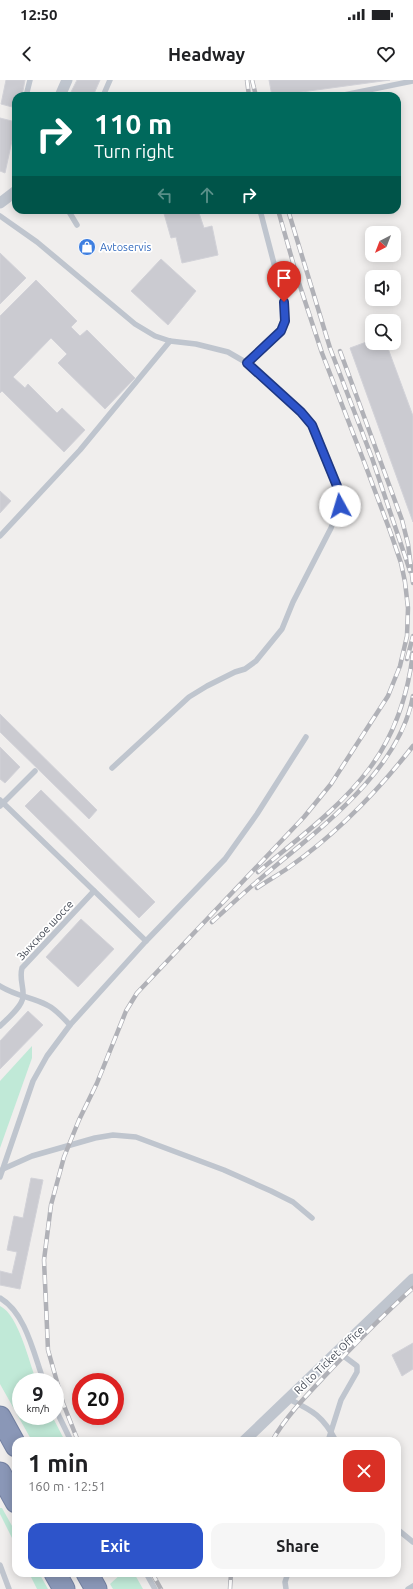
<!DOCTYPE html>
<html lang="en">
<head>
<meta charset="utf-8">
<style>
	:root { --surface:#fff; --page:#f6f6f6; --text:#202124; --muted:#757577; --accent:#2d54ca }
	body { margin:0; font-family:Ubuntu,sans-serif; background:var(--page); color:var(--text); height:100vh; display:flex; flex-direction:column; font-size:15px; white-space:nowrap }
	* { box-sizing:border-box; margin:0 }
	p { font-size:13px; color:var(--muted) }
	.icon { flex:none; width:22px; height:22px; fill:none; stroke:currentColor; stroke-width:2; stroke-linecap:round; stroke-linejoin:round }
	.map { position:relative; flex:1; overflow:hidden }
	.drawer { position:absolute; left:12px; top:1357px; width:389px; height:140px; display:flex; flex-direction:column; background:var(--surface); border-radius:12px; box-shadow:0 2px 10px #0003 }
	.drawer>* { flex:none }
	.top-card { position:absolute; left:12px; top:12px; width:389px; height:122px; border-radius:12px; box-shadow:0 2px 10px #0003; background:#00695c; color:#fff; overflow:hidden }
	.needle { width:26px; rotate:222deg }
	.tools { position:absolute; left:365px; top:146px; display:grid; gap:8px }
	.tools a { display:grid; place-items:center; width:36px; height:36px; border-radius:8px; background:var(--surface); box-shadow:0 2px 10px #0003; font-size:20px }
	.speed { position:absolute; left:12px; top:1293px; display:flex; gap:8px; font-size:20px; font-weight:700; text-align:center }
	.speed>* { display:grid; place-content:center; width:52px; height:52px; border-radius:50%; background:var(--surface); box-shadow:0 2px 10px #0003; line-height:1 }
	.speed small { font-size:10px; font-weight:400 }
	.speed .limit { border:6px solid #d22; background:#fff; color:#111 }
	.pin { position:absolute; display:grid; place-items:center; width:34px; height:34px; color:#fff; margin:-41px -17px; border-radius:50% 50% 50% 0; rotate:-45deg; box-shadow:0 0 4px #0007 }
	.pin .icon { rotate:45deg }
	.me { position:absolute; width:44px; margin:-22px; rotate:354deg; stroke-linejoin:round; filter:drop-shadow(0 0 3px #0008) }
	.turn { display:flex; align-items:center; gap:14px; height:84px; padding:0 16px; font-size:18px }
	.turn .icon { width:52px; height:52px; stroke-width:2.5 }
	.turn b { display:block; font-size:28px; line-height:34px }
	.lanes { display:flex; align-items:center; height:38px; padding:0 16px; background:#0003; justify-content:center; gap:20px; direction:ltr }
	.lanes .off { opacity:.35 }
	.round { display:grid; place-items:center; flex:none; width:42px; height:42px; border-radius:12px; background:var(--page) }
	.overview { display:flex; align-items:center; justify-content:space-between; height:68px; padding:0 16px }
	h1 { font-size:24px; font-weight:600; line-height:30px }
	.button { display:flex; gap:8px; margin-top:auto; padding:8px 16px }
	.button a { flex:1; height:46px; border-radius:12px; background:var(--accent); color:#fff; font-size:16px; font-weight:600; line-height:46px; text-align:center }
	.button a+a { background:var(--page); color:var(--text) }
	.status { display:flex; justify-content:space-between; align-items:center; height:28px; padding:0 20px; background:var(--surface); direction:ltr }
	.status svg { height:11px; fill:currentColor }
	header { display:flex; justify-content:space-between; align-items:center; height:52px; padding:0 16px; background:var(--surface); font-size:18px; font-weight:600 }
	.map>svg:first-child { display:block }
</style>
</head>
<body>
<div class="status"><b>12:50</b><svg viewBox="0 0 49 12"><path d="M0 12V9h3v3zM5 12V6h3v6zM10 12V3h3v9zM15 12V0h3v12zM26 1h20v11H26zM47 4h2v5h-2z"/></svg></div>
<header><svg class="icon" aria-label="back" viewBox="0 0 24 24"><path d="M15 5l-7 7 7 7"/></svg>Headway<svg class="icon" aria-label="heart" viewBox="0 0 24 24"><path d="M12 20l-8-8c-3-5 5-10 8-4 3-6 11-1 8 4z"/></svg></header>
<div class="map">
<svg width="413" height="1509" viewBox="0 0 413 1509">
	<rect width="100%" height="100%" fill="#f0eeed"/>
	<g fill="#c0e9d7">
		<polygon points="32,966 32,978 0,1068 0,1001"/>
		<path d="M 0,1226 C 19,1235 29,1283 37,1302 L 21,1302 L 21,1336 L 52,1336 L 65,1361 L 32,1361 L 0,1304 Z"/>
		<polygon points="0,1428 2,1428 16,1453 16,1466 0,1434"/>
		<polygon points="29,1493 39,1493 48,1509 37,1509"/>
		<polygon points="122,1493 134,1493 143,1509 113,1509 110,1504"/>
	</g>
	<g fill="#cbcbd1" stroke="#d2d2d8">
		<polygon points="6,0 25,0 22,16 16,16 16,28 1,24"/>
		<polygon points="77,0 100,0 93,16 69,16"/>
		<polygon points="269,0 390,0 272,16"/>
		<polygon points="0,38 16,42 5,93 0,91"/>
		<polygon points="163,130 198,130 204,148 212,146 218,175 182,183 176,157 171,158"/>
		<polygon points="0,173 26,198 0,224"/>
		<polygon points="161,179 196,211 168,245 131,211"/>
		<polygon points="36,200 77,241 71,247 80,256 87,250 135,298 105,329 58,283 67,274 51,258 13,297 25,308 28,304 57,333 62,328 85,350 64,372 2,311 0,313 0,236"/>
		<polygon points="372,260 372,263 386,263 413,336 413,442 350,268"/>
		<polygon points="0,411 11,421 0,433"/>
		<polygon points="0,634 97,730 89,739 0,652"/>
		<polygon points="0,667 20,687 5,703 0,699"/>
		<polygon points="41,710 155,822 139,838 25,726"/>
		<polygon points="81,839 114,869 78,907 46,877"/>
		<polygon points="28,931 43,945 0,989 0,961"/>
		<polygon points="31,1098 43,1100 20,1209 0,1205 0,1191 12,1194 17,1172 7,1170 14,1136 23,1138"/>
		<polygon points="413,1263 413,1289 402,1296 392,1275"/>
	</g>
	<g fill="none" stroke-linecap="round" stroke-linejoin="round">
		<g stroke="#7582a2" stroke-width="23">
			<g id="highway">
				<polyline points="0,1337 16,1366"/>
				<polyline points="0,1393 16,1422"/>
				<polyline points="55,1493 64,1509"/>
				<polyline points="87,1493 96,1509"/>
			</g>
		</g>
		<g stroke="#bfc5ce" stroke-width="5.5">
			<polyline points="26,16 30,0"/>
			<polyline points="103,16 110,0"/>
			<polyline points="339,16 413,1"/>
			<polyline points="68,130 77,145"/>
			<polyline points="0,136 37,162 135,244 155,256 170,261 196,264 228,272 247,283 301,332 312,345 339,411 340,426 331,448 293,522 282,549 256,581 245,589 235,592 207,606 189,617 112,688"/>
			<polyline points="247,283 281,251 285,241 284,222 260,130"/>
			<polyline points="0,456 80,370 170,261"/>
			<polyline points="0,720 146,861 70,945"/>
			<polyline points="0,726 35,691"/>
			<polyline points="146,861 225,779 257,734 306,657"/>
			<path d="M 0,906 C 16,916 31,917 47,925 C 56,929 63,938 70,945 L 47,976 L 33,1001 L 0,1097"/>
			<path d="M 0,946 C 7,939 22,927 23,917 C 24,906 19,899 22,888 L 94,811"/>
			<polyline points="3,1089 32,1076 95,1058 113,1055 136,1057 224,1090 271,1111 293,1122 312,1138"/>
			<path d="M 0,1218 C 26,1233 34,1275 44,1302"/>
			<path d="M 289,1319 C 313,1331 323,1336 336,1361"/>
			<polyline points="55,1328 71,1361"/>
			<polyline points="328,1361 341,1320 357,1292 357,1286 337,1271"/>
			<polyline points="397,1449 413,1462"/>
			<polyline points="0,1485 9,1509"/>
			<polyline points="146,1493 155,1509"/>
			<polyline points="286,1509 285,1502 288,1493"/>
			<polyline points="408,1509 413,1506"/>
		</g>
		<g stroke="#bfc5ce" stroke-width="11">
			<polyline points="60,16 67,0"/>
			<polyline points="0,123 16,111"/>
			<polyline points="244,1361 413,1199"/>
		</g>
		<use href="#highway" stroke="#8a97b7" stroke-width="21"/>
		<g stroke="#b0b1b7" stroke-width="4.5">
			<g id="rail">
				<polyline points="247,0 249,16"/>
				<polyline points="252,0 256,16"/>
				<polyline points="288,130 330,268 372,378 410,491"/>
				<polyline points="340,271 402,440 408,464 413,503"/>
				<polyline points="407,579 413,556"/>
				<path d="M 258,792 C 296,760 339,729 369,689 C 394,656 408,614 413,573"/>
				<path d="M 257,808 C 267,801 278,795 288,788 C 335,755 378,711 413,666"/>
				<path d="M 212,842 C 228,828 243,813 260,799 C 316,751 399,693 413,616"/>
				<polyline points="78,1361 63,1323 48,1270 44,1180 51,1125 64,1077 79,1040 97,1003 126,931 137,913 304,737 331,704 388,616 400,586 407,556 408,528 405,502 401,483 390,451 363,379 322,273 298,200 278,130"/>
				<path d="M 272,1361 C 285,1338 304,1318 322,1299 C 351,1268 381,1237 413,1208"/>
				<polyline points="152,1493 161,1509"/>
				<polyline points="230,1509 231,1493"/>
			</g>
		</g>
		<use href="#rail" stroke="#fff" stroke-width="3" stroke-dasharray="9" stroke-linecap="butt"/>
	</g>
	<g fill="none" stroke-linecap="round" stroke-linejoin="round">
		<g stroke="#1d3783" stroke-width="10">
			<polyline id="route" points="284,222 285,241 281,251 247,283 301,332 312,345 339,411 340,426"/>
		</g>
		<use href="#route" stroke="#2d54ca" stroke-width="7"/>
	</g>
	<defs>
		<g id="shop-disc" transform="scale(0.9)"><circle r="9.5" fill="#3f7fe0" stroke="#fff"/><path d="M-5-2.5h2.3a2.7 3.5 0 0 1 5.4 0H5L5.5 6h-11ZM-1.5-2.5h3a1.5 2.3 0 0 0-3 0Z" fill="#fff"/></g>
	</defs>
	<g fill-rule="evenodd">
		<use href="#shop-disc" x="87" y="167"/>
	</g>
	<g text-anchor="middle" stroke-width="3.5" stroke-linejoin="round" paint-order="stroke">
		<g font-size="11" fill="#366cbe" stroke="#fff" text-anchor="start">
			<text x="100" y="171">Avtoservis</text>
		</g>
		<g font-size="11" fill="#474d58" stroke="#fff">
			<text transform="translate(45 850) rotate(-47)" y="4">Зыхское шоссе</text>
			<text transform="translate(329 1280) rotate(-44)" y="4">Rd to Ticket Office</text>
		</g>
	</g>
</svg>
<div class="tools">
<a><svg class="needle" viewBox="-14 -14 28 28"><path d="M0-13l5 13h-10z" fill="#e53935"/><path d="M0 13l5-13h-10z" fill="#757577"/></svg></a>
<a><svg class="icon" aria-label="sound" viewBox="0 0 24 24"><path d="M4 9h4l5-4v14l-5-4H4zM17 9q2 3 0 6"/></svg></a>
<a><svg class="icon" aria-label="search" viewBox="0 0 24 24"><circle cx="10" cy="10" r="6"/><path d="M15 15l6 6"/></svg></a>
</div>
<div class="speed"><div>9<small>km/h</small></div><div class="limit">20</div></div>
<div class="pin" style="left:284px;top:222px;background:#d93025"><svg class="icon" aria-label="arrive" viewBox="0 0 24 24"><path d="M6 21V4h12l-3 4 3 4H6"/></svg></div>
<svg class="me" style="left:340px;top:426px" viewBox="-20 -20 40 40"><circle r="19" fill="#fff"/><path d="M0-13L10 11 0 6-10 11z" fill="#2d54ca"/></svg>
<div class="top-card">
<div class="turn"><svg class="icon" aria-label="right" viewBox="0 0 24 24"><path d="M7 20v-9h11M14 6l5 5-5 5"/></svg><div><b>110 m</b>Turn right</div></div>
<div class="lanes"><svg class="icon off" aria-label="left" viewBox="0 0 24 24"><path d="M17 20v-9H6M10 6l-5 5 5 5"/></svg><svg class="icon off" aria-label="ahead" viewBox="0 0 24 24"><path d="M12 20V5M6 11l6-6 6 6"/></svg><svg class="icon" aria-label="right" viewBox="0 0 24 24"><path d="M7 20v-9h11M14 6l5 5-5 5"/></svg></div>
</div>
<section class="drawer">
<div class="overview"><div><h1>1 min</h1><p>160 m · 12:51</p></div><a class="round" style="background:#d93025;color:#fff"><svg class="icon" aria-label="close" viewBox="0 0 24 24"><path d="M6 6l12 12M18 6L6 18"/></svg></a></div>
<div class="button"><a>Exit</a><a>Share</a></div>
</section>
</div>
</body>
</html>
